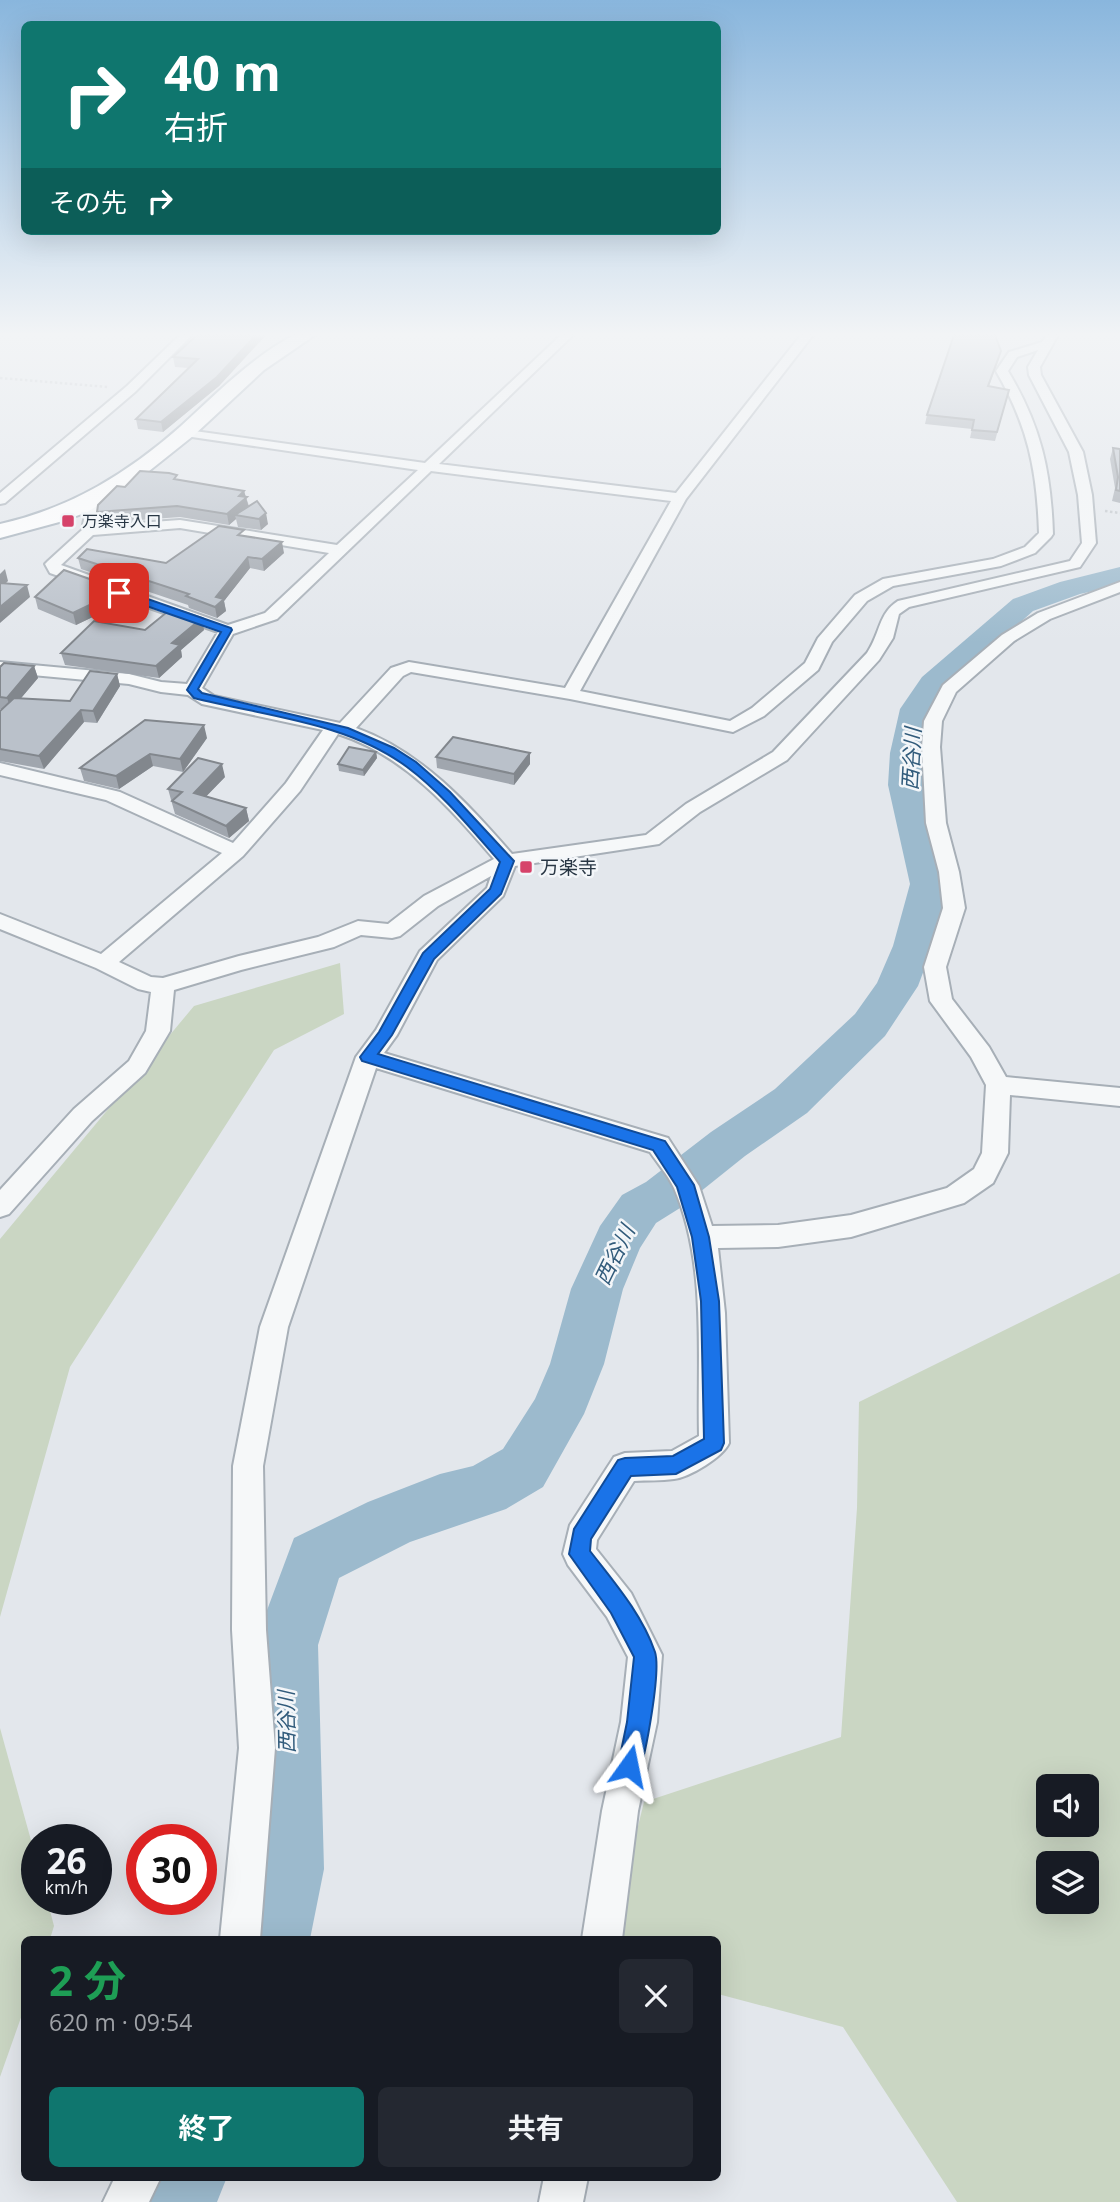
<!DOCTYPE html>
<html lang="ja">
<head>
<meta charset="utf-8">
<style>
	:root { --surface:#171b24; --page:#242831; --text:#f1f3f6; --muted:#9ea1a6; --accent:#0f766e }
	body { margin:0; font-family:"Open Sans","Noto Sans JP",sans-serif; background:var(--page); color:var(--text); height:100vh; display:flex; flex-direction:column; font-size:26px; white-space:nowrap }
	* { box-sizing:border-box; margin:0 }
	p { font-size:23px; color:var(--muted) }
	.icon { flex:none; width:38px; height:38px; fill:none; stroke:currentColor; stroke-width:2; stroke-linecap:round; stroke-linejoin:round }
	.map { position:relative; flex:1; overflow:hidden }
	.details { position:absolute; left:21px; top:1936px; width:700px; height:245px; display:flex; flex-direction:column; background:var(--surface); border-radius:10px; box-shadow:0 7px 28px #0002 }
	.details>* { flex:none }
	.top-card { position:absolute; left:21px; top:21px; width:700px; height:214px; border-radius:10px; box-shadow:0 7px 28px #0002; background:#0f766e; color:#fff; overflow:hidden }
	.tools { position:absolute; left:1036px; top:1774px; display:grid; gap:14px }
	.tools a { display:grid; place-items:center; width:63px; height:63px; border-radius:10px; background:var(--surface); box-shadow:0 7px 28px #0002; font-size:35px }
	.speed { position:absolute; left:21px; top:1824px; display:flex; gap:14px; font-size:35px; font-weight:700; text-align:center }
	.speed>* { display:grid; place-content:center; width:91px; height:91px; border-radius:50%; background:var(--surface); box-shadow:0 7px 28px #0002; line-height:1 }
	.speed small { font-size:18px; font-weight:400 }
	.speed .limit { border:10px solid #d22; background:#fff; color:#111 }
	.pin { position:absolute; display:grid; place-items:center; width:60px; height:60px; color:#fff; margin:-30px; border-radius:14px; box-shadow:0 4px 10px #0006 }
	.me { position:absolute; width:77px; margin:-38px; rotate:12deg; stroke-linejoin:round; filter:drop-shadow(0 0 5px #0008) }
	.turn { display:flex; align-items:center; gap:24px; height:147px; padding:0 28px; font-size:32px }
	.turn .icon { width:91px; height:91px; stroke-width:2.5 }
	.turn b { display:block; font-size:49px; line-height:60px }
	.then { display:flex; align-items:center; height:66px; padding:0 28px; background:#0003; gap:14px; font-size:26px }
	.round { display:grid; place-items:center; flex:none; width:74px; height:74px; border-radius:10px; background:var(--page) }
	.summary { display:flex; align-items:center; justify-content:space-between; height:119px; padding:0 28px }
	h1 { font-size:42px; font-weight:700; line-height:52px; color:#1e9e55 }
	.button { display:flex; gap:14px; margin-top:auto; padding:14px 28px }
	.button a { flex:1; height:80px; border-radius:10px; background:var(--accent); color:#fff; font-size:28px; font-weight:700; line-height:80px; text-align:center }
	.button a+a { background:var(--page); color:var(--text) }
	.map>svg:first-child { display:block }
</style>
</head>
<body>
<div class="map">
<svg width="1120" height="2202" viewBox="0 0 1120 2202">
	<rect width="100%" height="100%" fill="#e3e7ec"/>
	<g fill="#cad6c3" fill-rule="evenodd">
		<polygon points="340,963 344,1014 274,1050 70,1367 0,1617 0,1239 194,1006"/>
		<path d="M 1120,1273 L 1120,2202 L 957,2202 L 843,2027 L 718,1994 L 718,1939 L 610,1939 L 644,1802 L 841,1737 L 857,1508 L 859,1402 ZM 1048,1787 L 1087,1787 L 1087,1825 L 1048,1825 ZM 1048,1864 L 1087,1864 L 1087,1902 L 1048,1902 Z"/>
		<polygon points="0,1728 37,1862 37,1899 47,1899 54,1926 50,1939 24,1939 24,2009 0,2077"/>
	</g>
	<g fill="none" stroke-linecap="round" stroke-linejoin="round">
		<g fill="#9cbacd" fill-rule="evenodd">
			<polygon points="1120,567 1120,585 1080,594 1033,611 945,690 932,709 924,753 924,785 948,884 933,946 918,986 885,1036 807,1113 745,1156 680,1208 656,1223 640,1248 623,1289 604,1364 584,1414 543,1487 506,1509 410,1542 339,1578 318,1645 324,1869 310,1939 238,1939 254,1869 254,1645 294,1538 368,1502 440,1474 473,1466 503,1449 535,1399 550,1364 571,1289 600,1226 622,1195 646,1182 711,1132 775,1089 855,1014 877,983 893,946 910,884 888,785 890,753 900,709 922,677 1013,599 1060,582"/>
			<polygon points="146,2177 227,2177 217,2202 135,2202"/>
		</g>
		<g stroke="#a7afb7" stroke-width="4">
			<g id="minor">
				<polygon points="180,335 192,335 135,392 5,503 0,504 0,493 127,386"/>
				<path d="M 561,335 L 573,335 L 439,464 L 676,493 L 801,335 L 813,335 L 686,499 L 580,691 L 730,721 L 752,708 L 805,663 L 818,638 L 855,595 L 883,579 L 993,559 L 1025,547 L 1039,533 C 1037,470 1028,426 996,371 L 1009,352 L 1042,342 L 1047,335 L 1058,335 L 1040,367 L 1041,375 L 1083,452 L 1092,495 L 1096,543 L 1080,567 L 909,607 L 899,614 L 893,638 L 879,660 L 787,760 L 700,812 L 659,844 L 515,866 L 503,896 L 437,960 L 397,1035 L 384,1053 L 668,1138 L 699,1186 L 712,1226 L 778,1225 L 851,1215 L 947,1188 L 974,1169 L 982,1153 L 986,1085 L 971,1057 L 930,1001 L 924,967 L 943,908 L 939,872 L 926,823 L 922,747 L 924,721 L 943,685 L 1002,635 L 1038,613 L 1120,582 L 1120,592 L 1050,619 L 1014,641 L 956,692 L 942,721 L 940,747 L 946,823 L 959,872 L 965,908 L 946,967 L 952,999 L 989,1047 L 1006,1077 L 1120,1088 L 1120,1106 L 1010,1095 L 1008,1153 L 993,1183 L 964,1203 L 851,1237 L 778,1247 L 718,1248 L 725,1313 L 729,1443 C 723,1457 690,1477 674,1479 C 661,1481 647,1480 634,1481 L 597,1540 L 596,1549 L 631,1593 L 662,1655 L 657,1722 L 638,1811 L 622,1939 L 582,1939 L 602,1811 L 621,1722 L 628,1657 L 607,1617 L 568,1565 L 563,1554 L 570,1525 L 614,1457 L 625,1453 L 672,1451 L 699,1436 C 697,1355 707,1264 674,1188 C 668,1175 658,1164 650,1152 L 376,1068 L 288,1327 L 263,1466 L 266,1630 L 275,1748 L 260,1939 L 220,1939 L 239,1748 L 232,1630 L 233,1466 L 260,1327 L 356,1057 L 376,1030 L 420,951 L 487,888 L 491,876 L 438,906 L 400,936 L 392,938 L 361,935 L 334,947 L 241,970 L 174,990 L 170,1031 L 145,1073 L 92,1121 L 9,1214 L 0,1217 L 0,1190 L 74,1109 L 129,1061 L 146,1031 L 151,992 L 138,989 L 96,968 L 0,929 L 0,914 L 101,954 L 222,853 L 106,800 L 0,775 L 0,763 L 120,792 L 233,843 L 286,783 L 323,730 L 202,704 L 188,695 L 161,692 L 129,684 L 0,672 L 0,662 L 129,674 L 161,682 L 187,684 L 218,632 L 50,573 L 45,564 L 48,561 L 82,530 L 88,499 L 98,499 L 100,502 L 97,526 L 180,520 L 337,545 L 418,470 L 185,436 L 179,432 L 180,429 L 425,463 ZM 1038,350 L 1028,367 L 1029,375 L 1069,452 L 1078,495 L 1082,543 L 1070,561 L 898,601 C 878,614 881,632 867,653 L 773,752 L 686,804 L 646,835 L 512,854 C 467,803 422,752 356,728 L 403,676 L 411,672 L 570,699 L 733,732 L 764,716 L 818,670 L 832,642 L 867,601 L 893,586 L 1001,566 L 1035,553 L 1051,537 L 1053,534 C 1051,471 1041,426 1008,371 L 1017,357 ZM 431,471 L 671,501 L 565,688 L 409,662 L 391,668 L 340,723 L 214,696 L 202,688 L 233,634 L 277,619 ZM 180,528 L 329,553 L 265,613 L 228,625 L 61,565 L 93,535 ZM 338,734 C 404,755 450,808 494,859 L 424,896 L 388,924 L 358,921 L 318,937 L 239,956 L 163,978 L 151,977 L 119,962 L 243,856 L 300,791 Z"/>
				<polygon points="115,2177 161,2177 149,2202 103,2202"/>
				<polygon points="544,2177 588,2177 583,2202 539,2202"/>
			</g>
		</g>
		<g stroke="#a1adb8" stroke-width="4">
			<path id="primary" d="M 294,335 L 315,335 L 264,370 L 193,436 L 129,487 L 87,512 L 63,521 L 0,538 L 0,524 C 71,508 128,473 181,426 C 217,393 251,358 294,335 Z"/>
		</g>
		<g stroke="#bdc2c7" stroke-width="2.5" stroke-dasharray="2.5 2.5" stroke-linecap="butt">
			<polyline points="0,378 108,387"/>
			<polyline points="1105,511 1120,513"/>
		</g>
		<use href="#minor" fill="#f6f8f9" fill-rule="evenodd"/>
		<use href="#primary" fill="#fff" fill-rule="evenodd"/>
	</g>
	<g fill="#a0a6ae">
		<polygon points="197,335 266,335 219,386 163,432 138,429 136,419 189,368 175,367 173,357"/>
		<polygon points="999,359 989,386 1009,390 995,441 970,438 972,429 925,424 927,415"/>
		<polygon points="1113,448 1120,449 1120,503 1112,501 1115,488 1110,459"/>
		<polygon points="178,480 244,491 249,506 268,524 261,530 238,527 236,519 229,525 180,517 100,523 97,512"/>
		<polygon points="245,536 284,553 264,571 250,568 224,601 226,611 217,618 189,608 188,605 81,569 78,558 166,563"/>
		<polygon points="121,590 124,602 76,625 38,609 35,597"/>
		<polygon points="145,630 204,630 181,650 182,657 159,678 65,665 61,653"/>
		<polygon points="34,666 38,678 21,698 70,701 117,674 120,686 97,723 84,722 44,769 0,761 0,711 2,709 0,709 0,667"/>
		<polygon points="207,738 183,772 153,766 119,789 84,781 80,768"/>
		<polygon points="376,752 377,758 364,776 339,771 338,764"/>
		<polygon points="436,757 530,764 514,785 437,768"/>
		<polygon points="225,777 206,796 246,808 249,821 229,838 175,814 168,789"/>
	</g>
	<g fill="#82878d">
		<polygon points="256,335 266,335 219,386 163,432 161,422"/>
		<polygon points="244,491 249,508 235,515 236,519 229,525 227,514 239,496"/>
		<polygon points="266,513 268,524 261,530 259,519"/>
		<polygon points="282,542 284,553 264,571 262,559"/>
		<polygon points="248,557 250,568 224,601 226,611 217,618 215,607 216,597"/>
		<polygon points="5,569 8,581 0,589 0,574"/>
		<polygon points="27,585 30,597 0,623 0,607"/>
		<polygon points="121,590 124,602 76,625 73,613"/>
		<polygon points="202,618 204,630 181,650 182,657 159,678 156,666 172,643"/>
		<polygon points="34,666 38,678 11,710 7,698"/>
		<polygon points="117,674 120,686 97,723 93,711"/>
		<polygon points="81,710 84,722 44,769 39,756"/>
		<polygon points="204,725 207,738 183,772 180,759"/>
		<polygon points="376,752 377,758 364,776 363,770"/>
		<polygon points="530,753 530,764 514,785 514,774"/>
		<polygon points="150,754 153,766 119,789 116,776"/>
		<polygon points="222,764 225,777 197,806 194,793"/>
		<polygon points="246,808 249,821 229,838 226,826"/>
	</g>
	<g fill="#bac1ca" stroke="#82878d" stroke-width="2">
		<polygon points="197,335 256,335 217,377 161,422 136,419 198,359 173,357"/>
		<polygon points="954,335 995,335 1001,351 988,386 1009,390 997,432 972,430 974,420 927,415"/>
		<polygon points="1113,448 1120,449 1120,491 1116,490 1118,477"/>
		<polygon points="140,471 169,473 177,475 174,479 244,491 239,496 247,497 227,514 177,506 97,512 98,505 117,486 125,487"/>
		<polygon points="257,501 266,513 259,519 235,515"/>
		<polygon points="219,526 244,530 238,535 282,542 262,559 248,557 216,597 224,599 215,607 186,596 189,594 78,558 87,549 166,563"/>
		<polygon points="64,570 121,590 73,613 35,597"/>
		<polygon points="0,583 27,585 0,607"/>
		<polygon points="172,608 202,618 172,643 180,645 156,666 61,653 94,621 145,630"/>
		<polygon points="4,663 34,666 7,698 0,697 0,667"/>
		<polygon points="90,671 117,674 93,711 81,710 39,756 0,749 0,711 14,698 70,701"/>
		<polygon points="145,720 204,725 180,759 150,754 116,776 80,768"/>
		<polygon points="453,737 530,753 514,774 436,757"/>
		<polygon points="349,747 376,752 363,770 338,764"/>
		<polygon points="198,758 222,764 194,793 246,808 226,826 172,801 182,792 168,789"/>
	</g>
	<linearGradient id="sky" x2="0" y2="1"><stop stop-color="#89b6dd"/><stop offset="0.52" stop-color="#f2f4f6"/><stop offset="1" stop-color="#f2f4f6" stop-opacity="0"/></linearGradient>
	<rect width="1120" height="643" fill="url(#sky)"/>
	<path fill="#1a73e8" stroke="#114b97" stroke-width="2" d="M 115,590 L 122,590 L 231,628 L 232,630 L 198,689 L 202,693 L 348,728 L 394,748 L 416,762 L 450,792 L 514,861 L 501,894 L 434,959 L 392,1035 L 378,1054 L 665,1141 L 694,1185 L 709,1237 L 719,1301 L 724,1443 L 721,1450 L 676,1474 L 631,1476 L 591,1539 L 590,1551 C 614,1582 642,1614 655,1652 C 661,1671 646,1755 638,1775 L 629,1778 L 621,1775 L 618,1766 L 627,1722 L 634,1657 L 611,1613 L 569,1554 L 574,1529 L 618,1460 L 625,1458 L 673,1456 L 704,1439 L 701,1301 L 692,1237 L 677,1187 L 653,1150 L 362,1061 L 360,1057 L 379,1032 L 423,953 L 490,889 L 500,862 C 471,829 442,793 407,767 C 347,722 264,716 194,698 L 187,690 L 221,632 L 115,595 Z"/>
	<g fill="#d6436a" stroke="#f3f6f9" stroke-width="2.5">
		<rect x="61" y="514" width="14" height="14" rx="3.5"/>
		<rect x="519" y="860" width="14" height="14" rx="3.5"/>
	</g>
	<g text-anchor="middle" stroke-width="5" stroke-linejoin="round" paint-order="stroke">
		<g font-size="16" fill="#293745" stroke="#f3f6f9" text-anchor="start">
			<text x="82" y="527">万楽寺入口</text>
		</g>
		<g font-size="19" fill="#293745" stroke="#f3f6f9" text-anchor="start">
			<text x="540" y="874">万楽寺</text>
		</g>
		<g font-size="21" font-style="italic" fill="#315b7b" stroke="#f3f6f9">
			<text transform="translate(912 759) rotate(-87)" y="7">西谷川</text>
			<text transform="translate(615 1255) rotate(-64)" y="7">西谷川</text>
			<text transform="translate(287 1722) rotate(-91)" y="7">西谷川</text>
		</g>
	</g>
</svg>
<div class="tools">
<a><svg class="icon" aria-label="sound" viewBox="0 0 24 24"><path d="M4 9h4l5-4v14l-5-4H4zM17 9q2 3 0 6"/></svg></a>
<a><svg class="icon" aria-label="layers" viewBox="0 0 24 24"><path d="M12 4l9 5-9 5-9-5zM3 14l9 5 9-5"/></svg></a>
</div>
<div class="speed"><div>26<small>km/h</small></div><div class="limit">30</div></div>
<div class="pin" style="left:119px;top:593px;background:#d93025"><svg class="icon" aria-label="arrive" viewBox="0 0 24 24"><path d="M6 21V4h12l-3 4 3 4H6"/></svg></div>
<svg class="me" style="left:629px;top:1766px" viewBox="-20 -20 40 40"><path d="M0-17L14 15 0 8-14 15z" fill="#1a73e8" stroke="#fff" stroke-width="4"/></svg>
<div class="top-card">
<div class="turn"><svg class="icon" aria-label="right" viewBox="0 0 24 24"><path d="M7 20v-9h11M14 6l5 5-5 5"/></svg><div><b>40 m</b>右折</div></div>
<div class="then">その先<svg class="icon" aria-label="right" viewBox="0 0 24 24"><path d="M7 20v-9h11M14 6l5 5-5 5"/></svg></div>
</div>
<section class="details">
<div class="summary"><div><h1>2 分</h1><p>620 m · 09:54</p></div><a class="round"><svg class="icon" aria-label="close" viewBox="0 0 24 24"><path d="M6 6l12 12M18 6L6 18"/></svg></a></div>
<div class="button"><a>終了</a><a>共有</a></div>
</section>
</div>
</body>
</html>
